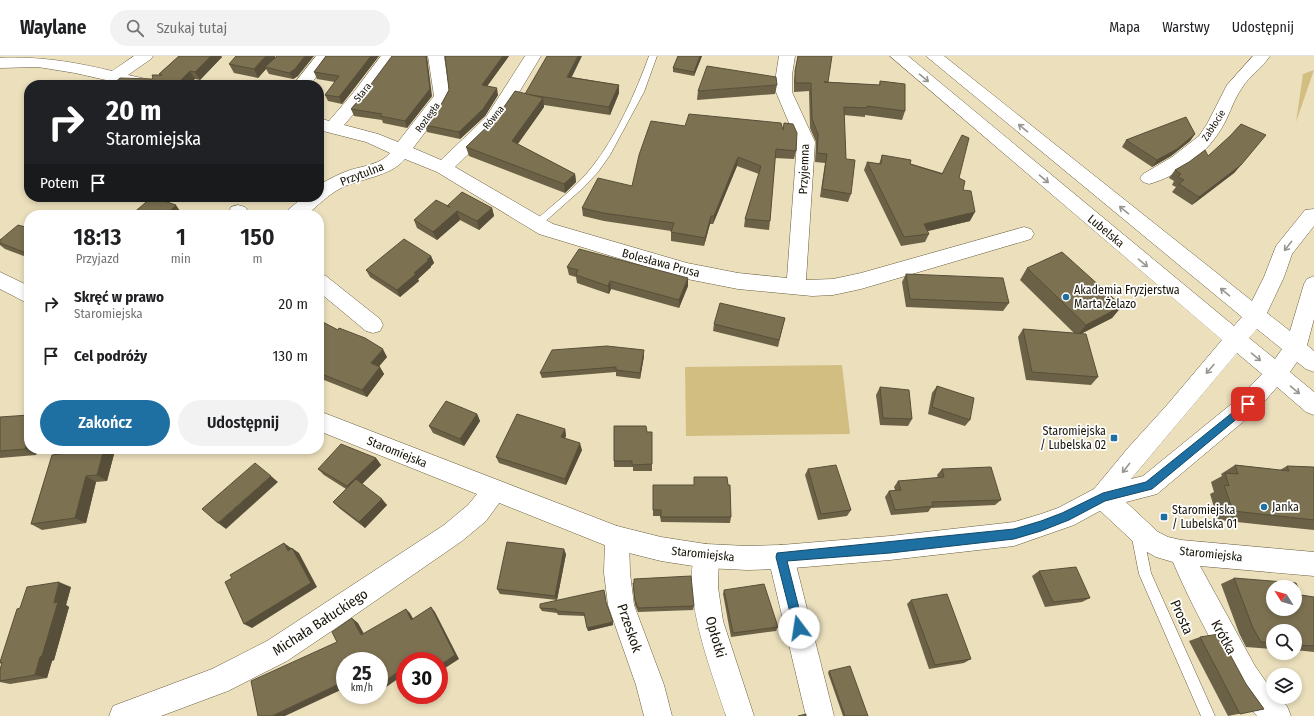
<!DOCTYPE html>
<html lang="pl">
<head>
<meta charset="utf-8">
<style>
	:root { --surface:#fff; --page:#f2f2f2; --text:#202124; --muted:#757577; --line:#e0e0e0; --accent:#1d70a1 }
	body { margin:0; font-family:"Fira Sans Condensed",sans-serif; background:var(--page); color:var(--text); height:100vh; display:flex; flex-direction:column; font-size:15px; white-space:nowrap }
	* { box-sizing:border-box; margin:0 }
	p { font-size:13px; color:var(--muted) }
	.icon { flex:none; width:22px; height:22px; fill:none; stroke:currentColor; stroke-width:2; stroke-linecap:round; stroke-linejoin:round }
	.map { position:relative; flex:1; overflow:hidden }
	.side { position:absolute; left:24px; top:154px; width:300px; height:244px; display:flex; flex-direction:column; background:var(--surface); border-radius:16px; box-shadow:0 2px 6px #0003 }
	.side>* { flex:none }
	.banner { position:absolute; left:24px; top:24px; width:300px; height:122px; border-radius:16px; box-shadow:0 2px 6px #0003; background:#202124; color:#fff; overflow:hidden }
	.needle { width:26px; rotate:307deg }
	.buttons { position:absolute; left:1266px; top:524px; display:grid; gap:8px }
	.buttons a { display:grid; place-items:center; width:36px; height:36px; border-radius:50%; background:var(--surface); box-shadow:0 2px 6px #0003; font-size:20px }
	.speed { position:absolute; left:336px; top:596px; display:flex; gap:8px; font-size:20px; font-weight:700; text-align:center }
	.speed>* { display:grid; place-content:center; width:52px; height:52px; border-radius:50%; background:var(--surface); box-shadow:0 2px 6px #0003; line-height:1 }
	.speed small { font-size:10px; font-weight:400 }
	.speed .limit { border:6px solid #d22; background:#fff; color:#111 }
	.pin { position:absolute; display:grid; place-items:center; width:34px; height:34px; color:#fff; margin:-17px; border-radius:8px; box-shadow:0 2px 6px #0006 }
	.me { position:absolute; width:44px; margin:-22px; rotate:346deg; stroke-linejoin:round; filter:drop-shadow(0 0 3px #0008) }
	.turn { display:flex; align-items:center; gap:14px; height:84px; padding:0 16px; font-size:18px }
	.turn .icon { width:52px; height:52px; stroke-width:2.5 }
	.turn b { display:block; font-size:28px; line-height:34px }
	.then { display:flex; align-items:center; height:38px; padding:0 16px; background:#0003; gap:8px; font-size:15px }
	.eta { display:flex; justify-content:space-evenly; align-items:center; height:68px; text-align:center }
	.eta b { font-size:24px; font-weight:600; line-height:28px }
	.primary-button { display:flex; gap:8px; margin-top:auto; padding:8px 16px }
	.primary-button a { flex:1; height:46px; border-radius:24px; background:var(--accent); color:#fff; font-size:16px; font-weight:600; line-height:46px; text-align:center }
	.primary-button a+a { background:var(--page); color:var(--text) }
	ul { padding:0; list-style:none }
	li { display:flex; align-items:center; gap:12px; height:52px; padding:0 16px }
	li div { flex:1 }
	li b { display:block; font-size:15px }
	li em { font-style:normal }
	header { display:flex; align-items:center; gap:24px; box-sizing:border-box; height:56px; padding:0 20px; background:var(--surface); border-bottom:1px solid var(--line) }
	header strong { font-size:19px }
	nav { display:flex; gap:22px; margin-inline-start:auto; font-size:14px }
	.search { width:280px; height:36px; background:var(--page); display:flex; align-items:center; gap:10px; box-sizing:border-box; padding:0 14px; border-radius:22px; color:var(--muted); font-size:15px }
	.map>svg:first-child { display:block }
</style>
</head>
<body>
<header>
<strong>Waylane</strong>
<div class="search"><svg class="icon" aria-label="search" viewBox="0 0 24 24"><circle cx="10" cy="10" r="6"/><path d="M15 15l6 6"/></svg>Szukaj tutaj</div>
<nav><a>Mapa</a><a>Warstwy</a><a>Udostępnij</a></nav>
</header>
<div class="map">
<svg width="1314" height="660" viewBox="0 0 1314 660">
	<rect width="100%" height="100%" fill="#ebdfbc"/>
	<g fill="#d3be82">
		<polygon points="1314,14 1296,66 1303,18"/>
		<polygon points="842,309 850,378 686,380 685,311"/>
	</g>
	<g fill="none" stroke-linecap="round" stroke-linejoin="round">
		<g stroke="#685d3e" stroke-width="1">
			<g id="lane">
				<path d="M 649,0 L 657,0 L 644,36 L 610,99 L 598,116 L 583,132 L 540,170 L 534,170 L 532,168 L 534,166 C 553,148 576,132 592,111 C 616,81 636,36 649,0 Z"/>
				<polygon points="1137,471 1141,473 1143,477 1151,517 1215,660 1201,660 1139,518 1131,477 1133,473"/>
			</g>
		</g>
		<g stroke="#685d3e" stroke-width="1">
			<g id="street">
				<path d="M 134,0 L 153,0 L 151,3 L 128,19 L 155,25 L 157,29 L 128,29 L 75,17 L 38,11 L 0,12 L 0,2 C 39,0 75,6 112,15 Z"/>
				<polygon points="316,0 332,0 310,29 293,29"/>
				<path d="M 381,0 L 397,0 L 365,45 L 344,69 L 378,78 L 398,86 L 434,40 L 428,0 L 444,0 L 450,40 L 443,53 L 413,92 L 441,104 L 486,61 L 525,0 L 541,0 L 509,53 L 498,69 L 455,111 L 553,168 L 687,207 L 738,217 L 787,222 L 797,86 L 776,36 L 776,19 L 779,0 L 795,0 L 792,19 L 792,36 L 815,86 L 806,224 L 833,223 L 861,217 L 1024,171 L 1031,173 L 1034,178 L 1031,183 L 861,233 L 833,239 L 812,240 L 738,233 L 687,223 L 539,178 L 437,116 L 405,103 C 390,121 361,122 341,132 C 328,139 318,149 307,159 L 286,159 L 288,154 L 303,141 L 319,141 L 319,129 C 329,123 339,118 350,114 C 364,110 381,108 390,97 L 366,86 L 319,74 L 319,62 L 329,65 L 353,37 Z"/>
				<path d="M 1253,0 L 1270,0 C 1262,12 1249,20 1242,32 C 1234,43 1230,57 1224,68 C 1209,96 1179,120 1149,128 L 1143,126 L 1140,122 L 1143,118 L 1172,101 L 1199,80 L 1207,68 L 1227,29 Z"/>
				<polygon points="238,149 245,151 251,159 230,159 229,156 231,151"/>
				<polygon points="319,217 326,220 380,263 383,269 380,275 373,277 366,275 319,236"/>
				<polygon points="494,424 502,427 506,435 502,443 486,465 462,485 339,570 287,605 228,635 161,660 109,660 113,650 212,613 267,585 444,469 468,449 486,427"/>
				<path d="M 1103,430 L 1112,433 L 1158,476 L 1168,481 L 1181,484 L 1314,496 L 1314,520 L 1200,510 L 1255,610 L 1273,636 L 1273,641 L 1278,641 L 1287,650 L 1291,660 L 1257,660 C 1240,643 1229,619 1218,597 C 1202,567 1186,537 1173,506 L 1156,501 L 1140,492 L 1094,449 L 1091,441 L 1094,433 Z"/>
				<polygon points="617,470 626,474 629,482 630,517 634,549 664,629 672,660 644,660 636,629 608,549 604,517 605,482 608,474"/>
				<path d="M 706,488 L 715,491 L 719,500 L 718,531 L 723,565 L 754,660 L 726,660 C 712,616 679,535 697,491 Z"/>
				<polygon points="781,489 790,492 794,501 834,660 806,660 768,501 772,492"/>
			</g>
		</g>
		<g stroke="#685d3e" stroke-width="1">
			<g id="secondary">
				<path d="M 890,0 L 908,0 L 1234,270 L 1242,261 L 926,0 L 944,0 L 1252,245 L 1264,221 L 1276,190 L 1305,154 L 1314,153 L 1314,170 L 1292,198 L 1284,221 L 1267,257 L 1290,275 L 1304,228 L 1307,223 L 1314,220 L 1314,263 L 1307,289 L 1314,295 L 1314,316 L 1306,313 L 1297,306 L 1290,316 L 1314,336 L 1314,359 L 1306,356 L 1277,331 L 1256,355 L 1157,438 L 1107,451 L 1074,469 L 1014,490 L 890,504 L 781,513 L 747,514 L 706,512 L 661,505 L 617,494 L 319,375 L 319,355 L 617,470 L 661,481 L 706,488 L 747,490 L 781,489 L 890,480 L 1014,466 L 1041,458 L 1058,452 L 1094,433 L 1128,392 L 1167,349 L 1222,284 ZM 1257,273 L 1282,293 L 1275,303 L 1249,282 ZM 1237,297 L 1262,318 L 1240,341 L 1143,420 L 1131,423 Z"/>
				<polygon points="0,216 29,230 29,248 0,233"/>
			</g>
		</g>
		<use href="#lane" fill="#fff" fill-rule="evenodd"/>
		<use href="#street" fill="#fff" fill-rule="evenodd"/>
		<use href="#secondary" fill="#fff" fill-rule="evenodd"/>
	</g>
	<g fill="#6b6146">
		<polygon points="179,0 221,0 222,1 200,24 195,23 152,23 160,19 159,18"/>
		<polygon points="326,0 379,0 342,48 328,45 325,39 335,26 317,23 314,16"/>
		<polygon points="445,0 509,0 487,30 498,39 485,60 460,83 427,76 425,69 442,47 449,34"/>
		<polygon points="678,0 702,0 694,20 673,16 673,12"/>
		<polygon points="798,0 828,26 879,29 880,25 905,55 902,64 865,59 865,61 844,59 846,103 851,138 848,146 820,141 825,107 815,106 816,86 810,72 809,35 794,36 794,24"/>
		<polygon points="276,1 298,20 293,23 269,18 266,13 258,22 234,17 229,8"/>
		<polygon points="572,21 619,29 619,37 610,59 544,49 544,51 518,88 575,118 576,126 565,137 469,100 466,91 525,38"/>
		<polygon points="777,29 775,38 697,44 698,35"/>
		<polygon points="363,39 432,40 407,72 383,67 382,64 354,60 351,53"/>
		<polygon points="685,70 783,74 796,95 794,103 775,102 770,165 769,174 744,171 745,163 759,118 737,110 713,168 710,168 704,190 671,185 671,175 604,165 583,160 582,152 632,130"/>
		<polygon points="1195,78 1190,85 1171,100 1152,111 1122,91 1126,84"/>
		<polygon points="882,99 959,122 970,165 927,175 929,178 925,186 901,190 864,114 867,106 879,108"/>
		<polygon points="1208,100 1241,109 1234,117 1192,149 1172,136 1176,131 1172,129 1174,125 1169,122 1175,114"/>
		<polygon points="447,150 492,152 494,160 479,174 460,164 437,184 417,172 414,164"/>
		<polygon points="29,172 29,202 5,193 0,189 0,184"/>
		<polygon points="431,200 434,207 431,210 431,211 418,223 419,225 400,241 370,221 366,214"/>
		<polygon points="567,211 688,222 688,230 679,252 611,233 609,238 577,227 576,221 569,219"/>
		<polygon points="1027,212 1122,250 1112,262 1082,277 1098,321 1091,329 1026,324 1018,281 1023,273 1074,277 1020,224"/>
		<polygon points="906,218 1009,247 1003,255 906,251 902,226"/>
		<polygon points="785,262 778,291 713,275 714,268"/>
		<polygon points="319,268 387,301 379,310 384,318 367,341 319,322"/>
		<polygon points="644,300 640,323 616,320 616,316 542,322 540,317"/>
		<polygon points="937,330 970,364 965,370 928,358 932,337"/>
		<polygon points="880,331 912,363 908,370 880,369 876,339"/>
		<polygon points="477,358 480,365 464,390 433,377 429,370"/>
		<polygon points="0,361 29,393 38,393 36,399 0,402"/>
		<polygon points="565,373 566,380 565,382 582,394 566,429 499,407 496,401"/>
		<polygon points="647,376 652,376 652,415 633,415 633,411 614,411 614,405"/>
		<polygon points="114,398 107,425 96,426 86,467 42,474 31,468 52,399"/>
		<polygon points="376,402 381,409 362,428 387,449 365,472 339,452 333,446 346,433 324,419 318,413"/>
		<polygon points="1235,409 1280,414 1287,410 1314,411 1314,474 1218,464 1210,438 1214,436 1211,426 1222,420 1221,418"/>
		<polygon points="808,413 851,454 847,460 818,464 805,419"/>
		<polygon points="942,413 1001,444 995,449 931,452 928,456 891,459 885,441 889,435 895,434 894,431 898,425 938,422 937,419"/>
		<polygon points="694,421 728,429 731,461 730,467 661,466 660,460 653,460 653,429 694,429"/>
		<polygon points="566,498 557,544 500,538 497,533"/>
		<polygon points="1039,515 1090,542 1082,546 1045,551 1032,520"/>
		<polygon points="1234,522 1301,539 1314,541 1314,596 1295,594 1295,575 1273,575 1273,593 1246,591 1239,577 1221,528"/>
		<polygon points="71,531 66,549 69,551 54,604 52,605 47,622 10,628 0,626 0,614 2,608 0,607 20,552"/>
		<polygon points="633,532 694,550 693,554 638,556 635,549"/>
		<polygon points="724,534 778,571 776,575 731,581 723,538"/>
		<polygon points="605,538 606,547 613,569 588,575 585,560 558,559 557,557 542,555 540,552"/>
		<polygon points="911,544 971,603 964,607 929,613 907,548"/>
		<polygon points="1200,581 1246,628 1264,653 1228,660 1189,585"/>
		<polygon points="829,615 868,660 843,660 828,617"/>
	</g>
	<g fill="#574f39">
		<polygon points="211,0 221,0 222,1 200,24 195,16"/>
		<polygon points="266,0 275,0 276,2 265,11 266,13 258,22 254,13"/>
		<polygon points="305,0 314,0 298,20 293,23 289,17"/>
		<polygon points="371,0 379,0 342,48 339,41"/>
		<polygon points="426,0 427,0 432,40 407,72 405,65"/>
		<polygon points="503,0 509,0 483,36 482,29"/>
		<polygon points="578,0 582,0 568,29 567,21"/>
		<polygon points="700,0 702,0 694,20 694,16"/>
		<polygon points="190,15 195,23 189,29 176,29"/>
		<polygon points="619,29 619,37 610,59 609,51"/>
		<polygon points="497,32 498,39 485,60 460,83 459,76"/>
		<polygon points="543,42 544,51 514,93 512,85"/>
		<polygon points="1195,78 1190,85 1171,100 1152,111 1157,104"/>
		<polygon points="738,101 737,110 713,168 714,160"/>
		<polygon points="1241,109 1234,117 1192,149 1199,141"/>
		<polygon points="575,118 576,126 565,137 564,128"/>
		<polygon points="176,149 182,158 180,159 170,155"/>
		<polygon points="492,152 494,160 479,174 477,165"/>
		<polygon points="457,155 460,164 437,184 433,176"/>
		<polygon points="975,156 970,165 920,177 924,168"/>
		<polygon points="711,160 710,168 704,190 705,182"/>
		<polygon points="431,200 434,207 431,210 431,211 418,223 419,225 400,241 397,234"/>
		<polygon points="688,222 688,230 679,252 679,244"/>
		<polygon points="610,225 611,233 609,238 608,230"/>
		<polygon points="1122,250 1112,262 1077,280 1086,269"/>
		<polygon points="383,293 387,301 376,314 371,307"/>
		<polygon points="644,294 644,300 640,323 640,317"/>
		<polygon points="380,311 384,318 367,341 362,334"/>
		<polygon points="477,358 480,365 464,390 460,383"/>
		<polygon points="565,373 566,380 562,388 561,381"/>
		<polygon points="29,383 29,393 38,393 36,399 25,393"/>
		<polygon points="580,387 582,394 566,429 565,423"/>
		<polygon points="104,393 106,393 114,398 107,425 97,419"/>
		<polygon points="376,402 381,409 353,437 347,430"/>
		<polygon points="86,420 96,426 86,467 75,462"/>
		<polygon points="271,420 278,426 226,473 218,467"/>
		<polygon points="382,443 387,449 365,472 359,466"/>
		<polygon points="284,487 291,492 295,500 288,495"/>
		<polygon points="292,492 299,497 317,531 252,572 244,568"/>
		<polygon points="564,493 566,498 557,544 555,540"/>
		<polygon points="59,526 71,531 66,549 69,551 54,604 52,605 47,622 35,619"/>
		<polygon points="431,551 435,556 459,603 439,616 439,610"/>
		<polygon points="406,553 410,557 416,568 411,564"/>
		<polygon points="352,562 358,567 367,583 361,579"/>
		<polygon points="613,566 613,569 588,575 587,572"/>
		<polygon points="405,611 405,618 379,636 379,629"/>
		<polygon points="345,625 345,632 285,660 272,660"/>
		<polygon points="363,639 374,639 369,642"/>
	</g>
	<g fill="#7c7151" stroke="#574f39" fill-rule="evenodd">
		<polygon points="179,0 211,0 195,16 190,15 176,29 112,29 120,22 152,23 153,22 152,19 162,19 159,18"/>
		<polygon points="236,0 266,0 254,13 229,8"/>
		<polygon points="277,0 305,0 295,13 289,17 265,11"/>
		<polygon points="326,0 371,0 339,41 325,39 339,20 314,16"/>
		<polygon points="392,0 426,0 430,33 405,65 380,60 382,58 351,53 363,39"/>
		<polygon points="445,0 503,0 482,29 497,32 483,53 459,76 425,69 442,47 449,34"/>
		<polygon points="547,0 578,0 567,21 619,29 609,51 525,38"/>
		<polygon points="678,0 700,0 694,16 673,12"/>
		<polygon points="798,0 832,0 828,26 824,26 880,29 880,25 905,28 905,55 867,50 867,52 844,51 846,103 855,104 851,138 822,133 827,98 817,97 818,78 812,63 811,27 795,27 795,15"/>
		<polygon points="707,10 776,21 777,29 698,35"/>
		<polygon points="515,35 543,42 512,85 575,118 564,128 466,91 497,61"/>
		<polygon points="689,58 781,67 783,74 784,67 793,68 797,77 796,95 776,93 770,165 745,163 761,110 738,101 714,160 711,160 705,182 671,176 674,167 603,157 582,152 598,122 632,130 639,99 651,65 685,70"/>
		<polygon points="1186,61 1195,78 1177,93 1157,104 1126,84 1152,74"/>
		<polygon points="1241,68 1266,79 1241,109 1199,141 1179,128 1184,124 1178,121 1181,118 1175,114 1189,106 1205,94 1208,100 1230,80"/>
		<polygon points="962,79 969,82 959,122 965,125 963,134 971,135 975,156 924,168 929,178 904,181 867,106 881,108 882,99 911,104 910,108 942,118"/>
		<polygon points="462,136 492,152 477,165 457,155 433,176 414,164 436,144 450,151 447,150"/>
		<polygon points="152,141 176,149 170,155 181,159 131,159"/>
		<polygon points="18,169 29,172 29,198 0,187 0,184"/>
		<polygon points="404,183 431,200 427,204 429,204 414,217 416,218 397,234 366,214"/>
		<polygon points="579,193 688,222 679,244 610,225 608,230 576,219 578,214 567,211"/>
		<polygon points="1062,196 1122,250 1086,269 1027,212"/>
		<polygon points="906,218 1003,222 1009,247 910,243"/>
		<polygon points="720,247 785,262 779,284 714,268"/>
		<polygon points="321,265 338,274 339,272 365,282 383,293 371,307 380,311 362,334 319,317 319,268"/>
		<polygon points="1023,273 1086,278 1098,321 1032,316"/>
		<polygon points="607,290 644,294 640,317 616,314 616,311 540,317 552,294"/>
		<polygon points="937,330 974,342 970,364 932,351"/>
		<polygon points="880,331 909,334 912,363 883,362"/>
		<polygon points="446,345 477,358 460,383 429,370"/>
		<polygon points="517,358 565,373 561,381 580,387 565,423 496,401"/>
		<polygon points="29,359 29,383 25,393 0,395 0,361"/>
		<polygon points="614,370 646,370 647,376 652,376 652,408 632,409 632,405 614,405"/>
		<polygon points="341,388 376,402 347,430 318,413"/>
		<polygon points="97,393 104,393 97,419 86,420 75,462 31,468 52,399"/>
		<polygon points="255,407 271,420 218,467 202,453"/>
		<polygon points="836,409 851,454 821,458 808,413"/>
		<polygon points="1235,409 1289,415 1287,410 1313,411 1314,411 1314,464 1233,455 1224,429 1229,430 1225,417 1238,418"/>
		<polygon points="991,411 1001,444 932,446 933,450 895,454 889,435 901,434 898,425 944,421 942,413"/>
		<polygon points="694,421 727,421 728,429 730,429 731,461 661,461 661,454 653,454 653,429 694,429"/>
		<polygon points="356,423 382,443 359,466 333,446"/>
		<polygon points="507,486 564,493 555,540 497,533"/>
		<polygon points="284,487 288,495 292,492 311,527 244,568 225,526 232,522 230,519"/>
		<polygon points="1076,511 1090,542 1053,546 1039,515"/>
		<polygon points="691,520 694,550 638,552 635,544 633,527 634,527 634,523"/>
		<path d="M 1234,522 L 1296,527 L 1301,539 L 1314,541 L 1314,590 L 1295,589 L 1295,575 L 1273,575 L 1273,587 L 1261,586 L 1253,572 ZM 1273,531 L 1295,531 L 1295,553 L 1273,553 Z"/>
		<polygon points="59,526 54,547 58,546 42,600 40,601 35,619 0,625 0,614 2,606 0,607 0,606 17,553 20,552 27,531"/>
		<polygon points="764,528 778,571 733,577 724,534"/>
		<polygon points="604,534 606,546 613,566 587,572 584,557 557,555 556,553 540,552 540,548"/>
		<polygon points="947,538 971,603 935,609 911,544"/>
		<polygon points="431,551 455,599 439,610 439,605 405,605 405,611 379,629 379,605 345,605 345,625 272,660 258,660 251,625 337,586 332,576 352,562 361,579 406,553 411,564"/>
		<polygon points="1219,578 1246,628 1264,653 1240,658 1200,581"/>
		<polygon points="850,610 868,660 845,660 829,615"/>
		<polygon points="806,658 806,660 798,660"/>
	</g>
	<defs><path id="oneway-shaft" d="M-6 0H5M1.5-3L5.5 0L1.5 3" fill="none" stroke-width="1.6" stroke-linecap="round" stroke-linejoin="round"/></defs>
	<g stroke="#979590">
		<use href="#oneway-shaft" transform="translate(924 22) rotate(40)"/>
		<use href="#oneway-shaft" transform="translate(1023 72) rotate(-141)"/>
		<use href="#oneway-shaft" transform="translate(1044 123) rotate(40)"/>
		<use href="#oneway-shaft" transform="translate(1124 154) rotate(-141)"/>
		<use href="#oneway-shaft" transform="translate(1288 190) rotate(128)"/>
		<use href="#oneway-shaft" transform="translate(1143 207) rotate(40)"/>
		<use href="#oneway-shaft" transform="translate(1225 236) rotate(-141)"/>
		<use href="#oneway-shaft" transform="translate(1256 301) rotate(40)"/>
		<use href="#oneway-shaft" transform="translate(1210 313) rotate(130)"/>
		<use href="#oneway-shaft" transform="translate(1295 334) rotate(40)"/>
		<use href="#oneway-shaft" transform="translate(1126 412) rotate(128)"/>
	</g>
	<polygon fill="#1d70a1" stroke="#134969" points="1248,344 1251,345 1252,348 1251,351 1152,433 1105,445 1069,464 1041,475 1014,483 890,497 787,505 804,572 802,576 799,577 795,576 776,501 777,497 1014,473 1041,465 1062,457 1103,437 1146,426"/>
	<g fill="#1d70a1" stroke="#fff" stroke-width="1.5">
		<circle cx="1066" cy="241" r="4"/>
		<rect x="1110" y="378" width="8" height="8" rx="2"/>
		<circle cx="1264" cy="451" r="4"/>
		<rect x="1160" y="457" width="8" height="8" rx="2"/>
	</g>
	<g text-anchor="middle" stroke-width="3.5" stroke-linejoin="round" paint-order="stroke">
		<g font-size="10" fill="#181408" stroke="#fff">
			<text transform="translate(362 36) rotate(-51)" y="4">Stara</text>
			<text transform="translate(427 61) rotate(-54)" y="4">Rozległa</text>
			<text transform="translate(493 61) rotate(-51)" y="4">Równa</text>
			<text transform="translate(1213 69) rotate(-57)" y="4">Zabłocie</text>
		</g>
		<g font-size="12" fill="#181408" stroke="#fff">
			<text transform="translate(804 113) rotate(-88)" y="4">Przyjemna</text>
			<text transform="translate(362 118) rotate(-21)" y="4">Przytulna</text>
			<text transform="translate(1106 175) rotate(40)" y="4">Lubelska</text>
			<text transform="translate(661 207) rotate(15)" y="4">Bolesława Prusa</text>
			<text transform="translate(397 396) rotate(22)" y="4">Staromiejska</text>
			<text transform="translate(703 498) rotate(6)" y="4">Staromiejska</text>
			<text transform="translate(1211 498) rotate(6)" y="4">Staromiejska</text>
		</g>
		<g font-size="12" fill="#181408" stroke="#fff" text-anchor="start">
			<text x="1074" y="238">Akademia Fryzjerstwa<tspan x="1074" dy="14">Marta Żelazo</tspan></text>
			<text x="1106" y="379" text-anchor="end">Staromiejska<tspan x="1106" dy="14">/ Lubelska 02</tspan></text>
			<text x="1272" y="455">Janka</text>
			<text x="1172" y="458">Staromiejska<tspan x="1172" dy="14">/ Lubelska 01</tspan></text>
		</g>
		<g font-size="14" fill="#181408" stroke="#fff">
			<text transform="translate(1182 561) rotate(66)" y="5">Prosta</text>
			<text transform="translate(320 566) rotate(-33)" y="5">Michała Bałuckiego</text>
			<text transform="translate(630 572) rotate(71)" y="5">Przeskok</text>
			<text transform="translate(716 581) rotate(74)" y="5">Opłotki</text>
			<text transform="translate(1224 581) rotate(61)" y="5">Krótka</text>
		</g>
	</g>
</svg>
<div class="buttons">
<a><svg class="needle" viewBox="-14 -14 28 28"><path d="M0-13l5 13h-10z" fill="#e53935"/><path d="M0 13l5-13h-10z" fill="#757577"/></svg></a>
<a><svg class="icon" aria-label="search" viewBox="0 0 24 24"><circle cx="10" cy="10" r="6"/><path d="M15 15l6 6"/></svg></a>
<a><svg class="icon" aria-label="layers" viewBox="0 0 24 24"><path d="M12 4l9 5-9 5-9-5zM3 14l9 5 9-5"/></svg></a>
</div>
<div class="speed"><div>25<small>km/h</small></div><div class="limit">30</div></div>
<div class="pin" style="left:1248px;top:348px;background:#d93025"><svg class="icon" aria-label="arrive" viewBox="0 0 24 24"><path d="M6 21V4h12l-3 4 3 4H6"/></svg></div>
<svg class="me" style="left:799px;top:572px" viewBox="-20 -20 40 40"><circle r="19" fill="#fff"/><path d="M0-13L10 11 0 6-10 11z" fill="#1d70a1"/></svg>
<div class="banner">
<div class="turn"><svg class="icon" aria-label="right" viewBox="0 0 24 24"><path d="M7 20v-9h11M14 6l5 5-5 5"/></svg><div><b>20 m</b>Staromiejska</div></div>
<div class="then">Potem<svg class="icon" aria-label="arrive" viewBox="0 0 24 24"><path d="M6 21V4h12l-3 4 3 4H6"/></svg></div>
</div>
<section class="side">
<div class="eta">
<div><b>18:13</b><p>Przyjazd</p></div>
<div><b>1</b><p>min</p></div>
<div><b>150</b><p>m</p></div>
</div>
<ul>
<li><svg class="icon" aria-label="right" viewBox="0 0 24 24"><path d="M7 20v-9h11M14 6l5 5-5 5"/></svg><div><b>Skręć w prawo</b><p>Staromiejska</p></div><em>20 m</em></li>
<li><svg class="icon" aria-label="arrive" viewBox="0 0 24 24"><path d="M6 21V4h12l-3 4 3 4H6"/></svg><div><b>Cel podróży</b></div><em>130 m</em></li>
</ul>
<div class="primary-button"><a>Zakończ</a><a>Udostępnij</a></div>
</section>
</div>
</body>
</html>
